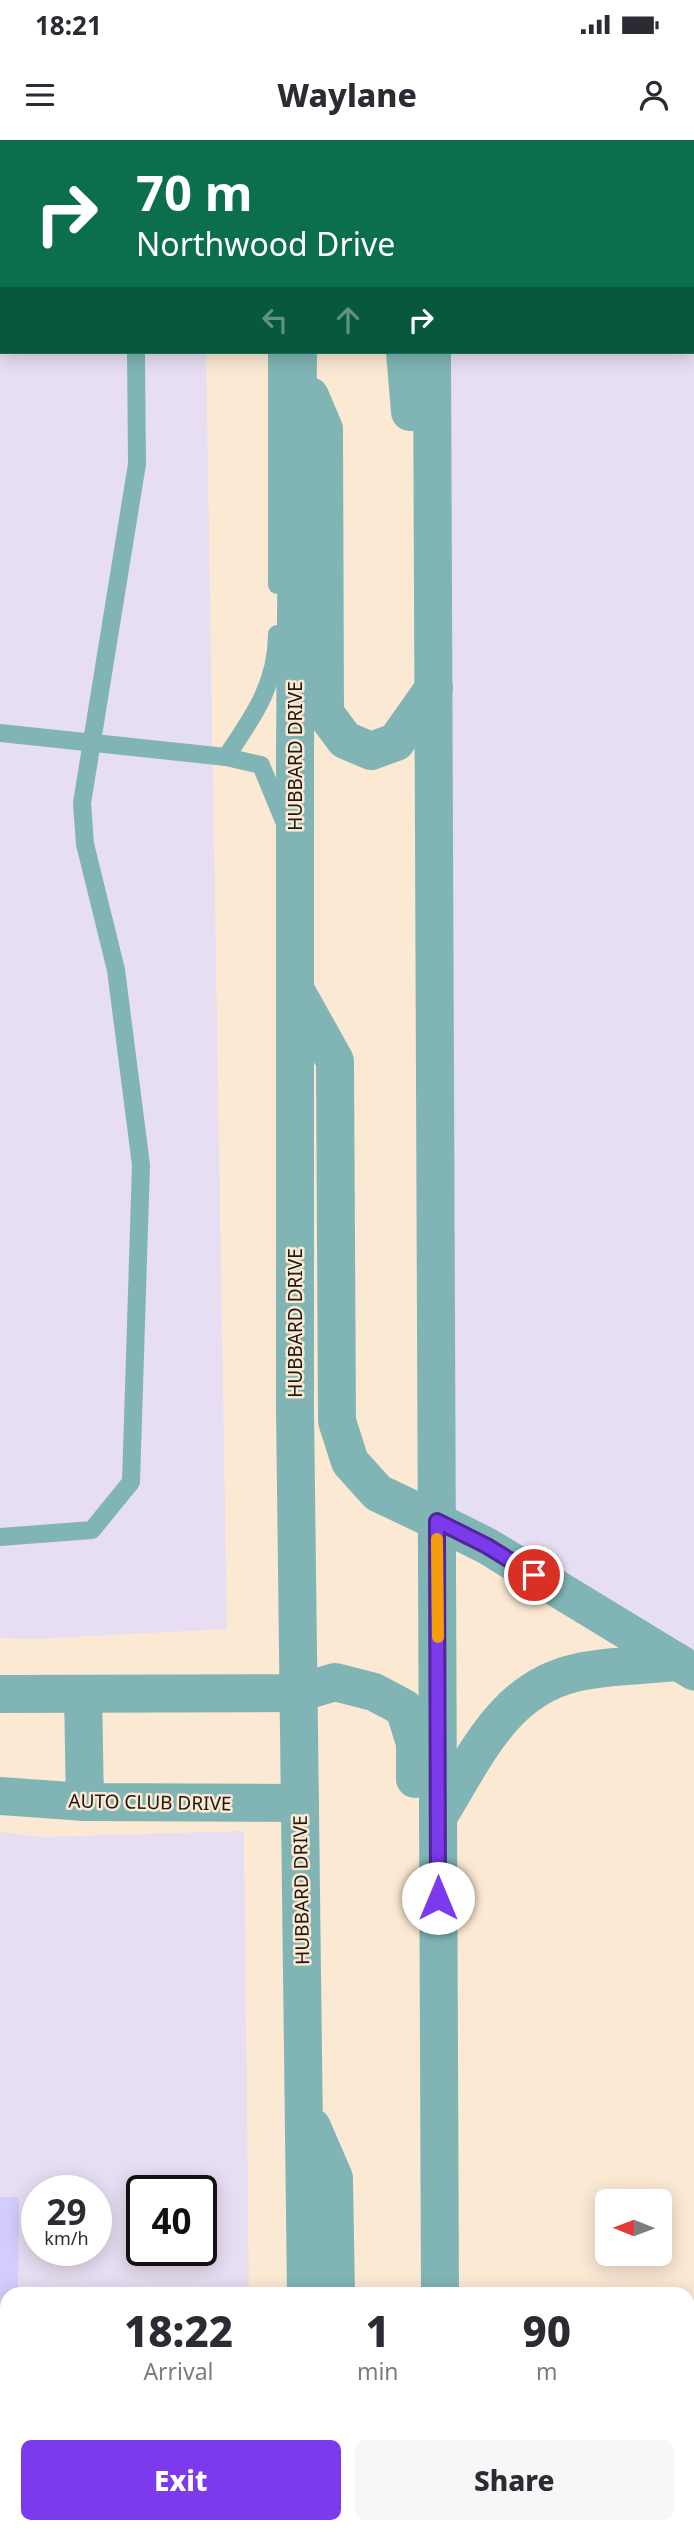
<!DOCTYPE html>
<html lang="en">
<head>
<meta charset="utf-8">
<style>
	:root { --surface:#fff; --page:#f7f7f7; --text:#2b2b33; --muted:#7c7c81; --accent:#7c3aed }
	body { margin:0; font-family:"Noto Sans",sans-serif; background:var(--page); color:var(--text); height:100vh; display:flex; flex-direction:column; font-size:26px; white-space:nowrap }
	* { box-sizing:border-box; margin:0 }
	p { font-size:23px; color:var(--muted) }
	.icon { flex:none; width:38px; height:38px; fill:none; stroke:currentColor; stroke-width:2; stroke-linecap:round; stroke-linejoin:round }
	.map { position:relative; flex:1; overflow:hidden }
	.sheet { position:absolute; left:0px; top:2147px; width:695px; height:247px; display:flex; flex-direction:column; background:var(--surface); border-radius:21px 21px 0 0; box-shadow:0 4px 18px #0003 }
	.sheet>* { flex:none }
	.hud { position:absolute; left:0px; top:0px; width:695px; height:214px; box-shadow:0 4px 18px #0003; background:#0b6e4f; color:#fff; overflow:hidden }
	.needle { width:46px; rotate:271deg }
	.tools { position:absolute; left:595px; top:2049px; display:grid; gap:14px }
	.tools a { display:grid; place-items:center; width:77px; height:77px; border-radius:10px; background:var(--surface); box-shadow:0 4px 18px #0003; font-size:35px }
	.speed { position:absolute; left:21px; top:2035px; display:flex; gap:14px; font-size:35px; font-weight:700; text-align:center }
	.speed>* { display:grid; place-content:center; width:91px; height:91px; border-radius:50%; background:var(--surface); box-shadow:0 4px 18px #0003; line-height:1 }
	.speed small { font-size:18px; font-weight:400 }
	.speed .limit { border:4px solid #111; border-radius:10px; background:#fff; color:#111 }
	.pin { position:absolute; display:grid; place-items:center; width:60px; height:60px; color:#fff; margin:-30px; border:4px solid #fff; border-radius:50%; box-shadow:0 2px 7px #0007 }
	.me { position:absolute; width:77px; margin:-38px; rotate:0deg; stroke-linejoin:round; filter:drop-shadow(0 0 5px #0008) }
	.turn { display:flex; align-items:center; gap:24px; height:147px; padding:0 21px; font-size:32px }
	.turn .icon { width:91px; height:91px; stroke-width:2.5 }
	.turn b { display:block; font-size:49px; line-height:60px }
	.lanes { display:flex; align-items:center; height:66px; padding:0 21px; background:#0003; justify-content:center; gap:35px; direction:ltr }
	.lanes .off { opacity:.35 }
	.eta { display:flex; justify-content:space-evenly; align-items:center; height:119px; text-align:center }
	.eta b { font-size:42px; font-weight:800; line-height:49px }
	.button { display:flex; gap:14px; margin-top:auto; padding:14px 21px }
	.button a { flex:1; height:80px; border-radius:10px; background:var(--accent); color:#fff; font-size:28px; font-weight:800; line-height:80px; text-align:center }
	.button a+a { background:var(--page); color:var(--text) }
	.status { display:flex; justify-content:space-between; align-items:center; height:49px; padding:0 35px; background:var(--surface); direction:ltr }
	.status svg { height:19px; fill:currentColor }
	header { display:flex; justify-content:space-between; align-items:center; height:91px; padding:0 21px; background:var(--surface); font-size:32px; font-weight:800 }
	.map>svg:first-child { display:block }
</style>
</head>
<body>
<div class="status"><b>18:21</b><svg viewBox="0 0 49 12"><path d="M0 12V9h3v3zM5 12V6h3v6zM10 12V3h3v9zM15 12V0h3v12zM26 1h20v11H26zM47 4h2v5h-2z"/></svg></div>
<header><svg class="icon" aria-label="menu" viewBox="0 0 24 24"><path d="M4 6h16M4 12h16M4 18h16"/></svg>Waylane<svg class="icon" aria-label="person" viewBox="0 0 24 24"><circle cx="12" cy="8" r="4"/><path d="M4 21q1-7 8-7t8 7"/></svg></header>
<div class="map">
<svg width="694" height="2393" viewBox="0 0 694 2393">
	<rect width="100%" height="100%" fill="#fce9d4"/>
	<g fill="#e8def3" fill-rule="evenodd">
		<polygon points="0,0 203,0 2,2 2,212 206,212 227,1489 34,1499 0,1498"/>
		<polygon points="429,0 694,0 694,1532 437,1381 432,212 693,212 693,2"/>
		<path d="M 244,1691 L 249,2154 L 7,2154 L 7,2387 L 252,2387 L 252,2393 L 0,2393 L 0,1692 L 41,1697 ZM 37,2051 L 96,2051 L 96,2110 L 37,2110 ZM 142,2051 L 201,2051 L 201,2110 L 142,2110 Z"/>
	</g>
	<g fill="#d2cdfa">
		<polygon points="0,2057 19,2057 18,2154 7,2154 7,2190 0,2190"/>
		<polygon points="688,2209 694,2210 694,2307 688,2307"/>
	</g>
	<g fill="none" stroke-linecap="round" stroke-linejoin="round">
		<g stroke="#81b5b5" stroke-width="18">
			<polyline points="135,0 135,2"/>
			<polyline points="277,445 277,212"/>
			<polyline points="0,593 226,617 261,625 284,681"/>
			<path d="M 226,617 C 253,577 277,544 277,494"/>
			<polyline points="0,1397 92,1390 131,1342 141,1025 116,830 85,704 82,663 137,324 136,212"/>
		</g>
		<polyline stroke="#81b5b5" stroke-width="37" points="437,1381 487,1406 694,1532"/>
		<g stroke="#81b5b5" stroke-width="38">
			<polyline points="429,0 429,2"/>
			<polyline points="299,2 299,0"/>
			<polyline points="298,212 295,612 295,1269 306,2154"/>
			<polyline points="405,212 410,272"/>
			<polyline points="432,212 440,2154"/>
			<polyline points="310,256 324,289 325,573 345,600 371,611 396,602 434,548"/>
			<polyline points="296,851 335,921 337,1281 350,1322 378,1353 437,1381"/>
			<polyline points="0,1554 298,1553 335,1542 374,1552 404,1568 415,1603 415,1639"/>
			<polyline points="83,1554 85,1662"/>
			<polyline points="0,1656 85,1662 300,1663"/>
			<path d="M 438,1677 C 475,1618 502,1550 575,1533 C 608,1525 644,1526 677,1522"/>
			<polyline points="312,1987 334,2038 336,2154"/>
			<polyline points="307,2387 307,2393"/>
			<polyline points="346,2387 351,2393"/>
			<polyline points="441,2387 441,2393"/>
		</g>
	</g>
	<g fill="none" stroke-linecap="round" stroke-linejoin="round">
		<g stroke="#51269a" stroke-width="18">
			<polyline id="route" points="438,1758 437,1381 487,1406 534,1435"/>
		</g>
		<use href="#route" stroke="#7c3aed" stroke-width="12"/>
		<polyline stroke="#f59e0b" stroke-width="12" points="437,1399 438,1497"/>
	</g>
	<g text-anchor="middle" stroke-width="5" stroke-linejoin="round" paint-order="stroke">
		<g font-size="19" fill="#1f1811" stroke="#fce9d4">
			<text transform="translate(295 616) rotate(-90)" y="7">HUBBARD DRIVE</text>
			<text transform="translate(295 1183) rotate(-90)" y="7">HUBBARD DRIVE</text>
			<text transform="translate(150 1662) rotate(1)" y="7">AUTO CLUB DRIVE</text>
			<text transform="translate(301 1750) rotate(-91)" y="7">HUBBARD DRIVE</text>
		</g>
	</g>
</svg>
<div class="tools">
<a><svg class="needle" viewBox="-14 -14 28 28"><path d="M0-13l5 13h-10z" fill="#e53935"/><path d="M0 13l5-13h-10z" fill="#7c7c81"/></svg></a>
</div>
<div class="speed"><div>29<small>km/h</small></div><div class="limit">40</div></div>
<div class="pin" style="left:534px;top:1435px;background:#d93025"><svg class="icon" aria-label="arrive" viewBox="0 0 24 24"><path d="M6 21V4h12l-3 4 3 4H6"/></svg></div>
<svg class="me" style="left:438px;top:1758px" viewBox="-20 -20 40 40"><circle r="19" fill="#fff"/><path d="M0-13L10 11 0 6-10 11z" fill="#7c3aed"/></svg>
<div class="hud">
<div class="turn"><svg class="icon" aria-label="right" viewBox="0 0 24 24"><path d="M7 20v-9h11M14 6l5 5-5 5"/></svg><div><b>70 m</b>Northwood Drive</div></div>
<div class="lanes"><svg class="icon off" aria-label="left" viewBox="0 0 24 24"><path d="M17 20v-9H6M10 6l-5 5 5 5"/></svg><svg class="icon off" aria-label="ahead" viewBox="0 0 24 24"><path d="M12 20V5M6 11l6-6 6 6"/></svg><svg class="icon" aria-label="right" viewBox="0 0 24 24"><path d="M7 20v-9h11M14 6l5 5-5 5"/></svg></div>
</div>
<section class="sheet">
<div class="eta">
<div><b>18:22</b><p>Arrival</p></div>
<div><b>1</b><p>min</p></div>
<div><b>90</b><p>m</p></div>
</div>
<div class="button"><a>Exit</a><a>Share</a></div>
</section>
</div>
</body>
</html>
